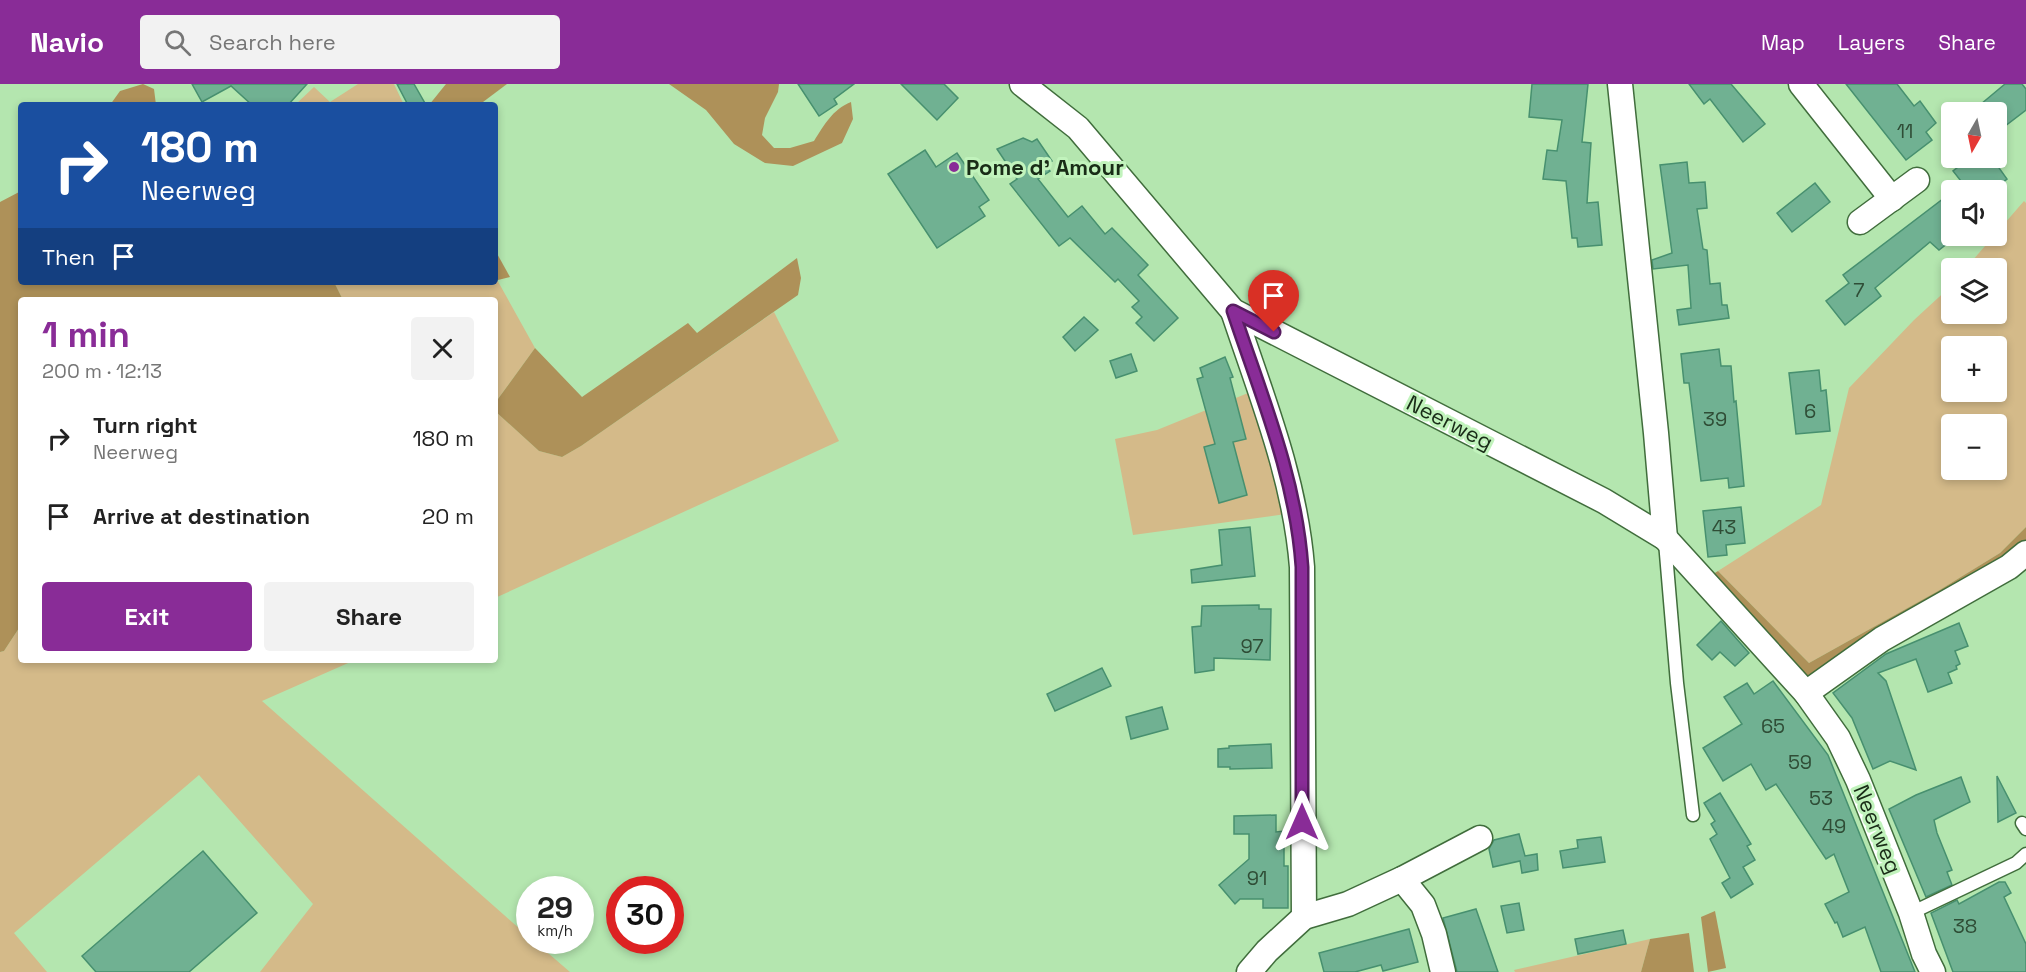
<!DOCTYPE html>
<html lang="en">
<head>
<meta charset="utf-8">
<style>
	:root { --surface:#fff; --page:#f2f2f2; --text:#222; --muted:#767676; --accent:#892c97 }
	body { margin:0; font-family:"Space Grotesk",sans-serif; background:var(--page); color:var(--text); height:100vh; display:flex; flex-direction:column; font-size:22px; white-space:nowrap }
	* { box-sizing:border-box; margin:0 }
	p { font-size:20px; color:var(--muted) }
	.icon { flex:none; width:33px; height:33px; fill:none; stroke:currentColor; stroke-width:2; stroke-linecap:round; stroke-linejoin:round }
	.map { position:relative; flex:1; overflow:hidden }
	.panel { position:absolute; left:18px; top:213px; width:480px; height:366px; display:flex; flex-direction:column; background:var(--surface); border-radius:6px; box-shadow:0 3px 9px #0003 }
	.panel>* { flex:none }
	.top-card { position:absolute; left:18px; top:18px; width:480px; height:183px; border-radius:6px; box-shadow:0 3px 9px #0003; background:#1a4fa0; color:#fff; overflow:hidden }
	.needle { width:39px; rotate:189deg }
	.tools { position:absolute; left:1941px; top:18px; display:grid; gap:12px }
	.tools a { display:grid; place-items:center; width:66px; height:66px; border-radius:6px; background:var(--surface); box-shadow:0 3px 9px #0003; font-size:30px }
	.speed { position:absolute; left:516px; top:792px; display:flex; gap:12px; font-size:30px; font-weight:700; text-align:center }
	.speed>* { display:grid; place-content:center; width:78px; height:78px; border-radius:50%; background:var(--surface); box-shadow:0 3px 9px #0003; line-height:1 }
	.speed small { font-size:15px; font-weight:400 }
	.speed .limit { border:9px solid #d22; background:#fff; color:#111 }
	.pin { position:absolute; display:grid; place-items:center; width:51px; height:51px; color:#fff; margin:-62px -26px; border-radius:50% 50% 50% 0; rotate:-45deg; box-shadow:0 0 6px #0007 }
	.pin .icon { rotate:45deg }
	.me { position:absolute; width:66px; margin:-33px; rotate:0deg; stroke-linejoin:round; filter:drop-shadow(0 0 4px #0008) }
	.turn { display:flex; align-items:center; gap:21px; height:126px; padding:0 24px; font-size:27px }
	.turn .icon { width:78px; height:78px; stroke-width:2.5 }
	.turn b { display:block; font-size:42px; line-height:51px }
	.then { display:flex; align-items:center; height:57px; padding:0 24px; background:#0003; gap:12px; font-size:22px }
	.round { display:grid; place-items:center; flex:none; width:63px; height:63px; border-radius:6px; background:var(--page) }
	.head { display:flex; align-items:center; justify-content:space-between; height:102px; padding:0 24px }
	h1 { font-size:36px; font-weight:700; line-height:45px; color:var(--accent) }
	.button { display:flex; gap:12px; margin-top:auto; padding:12px 24px }
	.button a { flex:1; height:69px; border-radius:6px; background:var(--accent); color:#fff; font-size:24px; font-weight:700; line-height:69px; text-align:center }
	.button a+a { background:var(--page); color:var(--text) }
	ul { padding:0; list-style:none }
	li { display:flex; align-items:center; gap:18px; height:78px; padding:0 24px }
	li div { flex:1 }
	li b { display:block; font-size:22px }
	li em { font-style:normal }
	header { display:flex; align-items:center; gap:36px; box-sizing:border-box; height:84px; padding:0 30px; background:var(--accent); color:#fff }
	header strong { font-size:28px }
	nav { display:flex; gap:33px; margin-inline-start:auto; font-size:21px }
	.search { width:420px; height:54px; background:var(--page); display:flex; align-items:center; gap:15px; box-sizing:border-box; padding:0 21px; border-radius:6px; color:var(--muted); font-size:22px }
	.map>svg:first-child { display:block }
</style>
</head>
<body>
<header>
<strong>Navio</strong>
<div class="search"><svg class="icon" aria-label="search" viewBox="0 0 24 24"><circle cx="10" cy="10" r="6"/><path d="M15 15l6 6"/></svg>Search here</div>
<nav><a>Map</a><a>Layers</a><a>Share</a></nav>
</header>
<div class="map">
<svg width="2026" height="888" viewBox="0 0 2026 888">
	<rect width="100%" height="100%" fill="#b4e6af"/>
	<g fill="#d4ba89" fill-rule="evenodd">
		<polygon points="358,0 394,0 404,21 295,21 314,3 330,18"/>
		<path d="M 2024,117 L 2026,119 L 2026,443 L 2000,469 L 1938,507 L 1809,579 L 1718,487 L 1821,421 L 1849,304 L 1914,236 L 1951,202 L 1952,230 L 1996,230 L 1996,184 L 1966,184 ZM 1952,262 L 1996,262 L 1996,308 L 1952,308 ZM 1952,340 L 1996,340 L 1996,386 L 1952,386 Z"/>
		<polygon points="495,192 535,264 495,319 495,216 343,216 334,198 495,198"/>
		<polygon points="774,228 839,357 495,514 495,327 539,367 562,373 581,362"/>
		<polygon points="1253,307 1286,430 1133,451 1115,355 1157,346"/>
		<polygon points="21,541 21,576 355,576 262,617 529,853 530,856 534,857 570,888 260,888 313,820 199,691 14,849 47,888 0,888 0,568 4,567"/>
		<polygon points="1650,855 1641,888 1515,888 1514,886"/>
	</g>
	<g fill="#ae9159">
		<polygon points="143,0 154,5 156,21 110,21 120,7"/>
		<polygon points="446,0 507,0 479,21 429,21"/>
		<path d="M 669,0 L 779,0 L 778,8 L 765,34 L 762,51 L 774,64 L 790,64 L 814,57 C 825,40 832,26 851,18 L 853,35 L 842,59 L 793,82 L 765,79 L 734,60 L 706,26 Z"/>
		<polygon points="21,107 21,198 334,198 343,216 21,216 21,541 4,567 0,568 0,118"/>
		<polygon points="495,166 510,193 498,196 495,192"/>
		<polygon points="797,174 801,194 798,211 581,362 562,373 539,367 495,327 495,319 535,264 582,313 688,239 697,249"/>
		<polygon points="2026,443 2026,457 2011,473 1810,595 1801,593 1710,492 1718,487 1809,579 1938,507 2000,469"/>
		<polygon points="1715,827 1726,884 1708,888 1701,833"/>
		<polygon points="1689,849 1694,888 1641,888 1650,855"/>
	</g>
	<g fill="#70b192" stroke="#47906f" stroke-width="1.5">
		<polygon points="192,0 307,0 288,21 252,21 231,2 202,18"/>
		<polygon points="397,0 414,0 426,21 408,21"/>
		<polygon points="798,0 854,0 834,15 837,20 819,32"/>
		<polygon points="901,0 944,0 958,14 937,36"/>
		<polygon points="1532,0 1588,0 1582,58 1591,59 1587,119 1598,118 1602,161 1578,163 1577,154 1572,154 1566,97 1543,95 1547,66 1557,67 1562,36 1529,33"/>
		<polygon points="1689,0 1731,0 1765,40 1743,58 1710,15 1704,20"/>
		<polygon points="1846,0 1897,0 1914,22 1920,17 1936,39 1926,48 1932,56 1906,76"/>
		<polygon points="2005,0 2022,0 2026,5 2026,26 1996,49 1996,28 1988,28 1981,20"/>
		<polygon points="1023,54 1032,58 1037,55 1052,77 1045,81 1050,87 1038,95 1068,133 1082,122 1105,150 1112,144 1148,181 1138,191 1178,234 1154,257 1136,239 1142,233 1132,223 1139,217 1118,195 1115,198 1070,154 1059,162 1010,100 1017,95 997,65"/>
		<polygon points="925,66 936,83 957,69 989,116 979,123 985,132 937,164 888,90"/>
		<polygon points="1970,74 1992,74 2007,95 2001,100 2005,106 1968,106 1953,87"/>
		<polygon points="1687,78 1689,99 1705,98 1707,124 1697,125 1703,165 1707,166 1710,200 1720,199 1722,221 1727,221 1729,234 1679,241 1677,226 1691,224 1688,181 1653,185 1652,176 1672,169 1660,81"/>
		<polygon points="1815,99 1830,118 1792,148 1777,129"/>
		<polygon points="1952,108 1952,156 1939,166 1930,158 1875,204 1881,212 1845,241 1826,217 1849,199 1843,191"/>
		<polygon points="1084,233 1098,246 1075,267 1063,253"/>
		<polygon points="1719,265 1721,282 1731,282 1734,318 1736,317 1744,402 1729,404 1728,394 1701,397 1689,299 1684,299 1681,270"/>
		<polygon points="1131,270 1137,287 1116,294 1110,277"/>
		<polygon points="1225,273 1233,293 1230,294 1246,355 1233,358 1247,411 1219,419 1204,363 1215,360 1197,295 1203,293 1200,284"/>
		<polygon points="1819,286 1821,307 1826,306 1830,347 1796,350 1789,289"/>
		<polygon points="1741,423 1745,459 1726,461 1727,471 1708,473 1703,427"/>
		<polygon points="1250,443 1255,492 1192,499 1191,486 1222,481 1219,446"/>
		<polygon points="1259,521 1259,525 1271,525 1270,576 1214,574 1214,586 1195,589 1192,543 1201,542 1202,522"/>
		<polygon points="1721,537 1749,569 1735,582 1720,568 1712,576 1697,561"/>
		<polygon points="1959,539 1968,562 1955,567 1960,580 1956,582 1957,585 1948,589 1952,599 1928,608 1916,575 1878,589 1886,597 1916,686 1890,677 1873,685 1852,634 1833,609 1886,570"/>
		<polygon points="1102,584 1111,602 1055,627 1047,610"/>
		<polygon points="1773,597 1828,671 1915,888 1881,888 1865,843 1843,853 1837,838 1835,839 1825,820 1849,808 1834,770 1826,775 1776,700 1766,706 1751,680 1723,697 1703,664 1742,640 1724,613 1747,599 1754,610"/>
		<polygon points="1162,623 1168,645 1131,655 1126,633"/>
		<polygon points="1271,660 1272,684 1230,685 1230,683 1218,683 1218,665 1229,664 1229,662"/>
		<polygon points="1997,692 2016,729 1998,738"/>
		<polygon points="1961,693 1970,718 1934,736 1937,749 1952,786 1947,788 1952,801 1926,813 1889,725 1916,711"/>
		<polygon points="1720,709 1751,760 1747,762 1755,776 1743,783 1753,800 1731,814 1722,799 1730,794 1710,755 1717,750 1711,740 1715,737 1704,719"/>
		<polygon points="1276,731 1276,748 1284,747 1284,782 1288,782 1288,824 1263,824 1263,815 1240,815 1235,820 1219,801 1249,775 1249,750 1234,750 1234,732"/>
		<polygon points="1519,750 1525,772 1537,770 1538,786 1522,789 1520,777 1493,783 1489,765 1494,756"/>
		<polygon points="1601,753 1605,778 1563,784 1560,767 1578,764 1577,756"/>
		<polygon points="203,767 257,829 189,888 96,888 82,872"/>
		<polygon points="1999,798 2005,798 2011,809 2004,813 2026,860 2026,888 1953,888 1931,829 1957,816 1959,820"/>
		<polygon points="1519,819 1524,846 1507,849 1501,822"/>
		<polygon points="1476,825 1498,888 1457,888 1443,834"/>
		<polygon points="1409,845 1418,878 1383,887 1381,881 1355,888 1324,888 1319,869"/>
		<polygon points="1623,846 1626,860 1578,870 1575,855"/>
	</g>
	<g fill="none" stroke-linecap="round" stroke-linejoin="round">
		<g stroke="#406d3c" stroke-width="15">
			<g id="service">
				<polyline points="1665,458 1677,599 1693,731"/>
				<polyline points="2022,739 2026,745"/>
				<polyline points="1911,829 2016,779 2026,770"/>
			</g>
		</g>
		<g stroke="#406d3c" stroke-width="27">
			<g id="minor">
				<polyline points="1022,0 1078,44 1233,227 1604,417 1665,454 1806,609 1838,654 1858,696 1911,829 1924,870 1933,888"/>
				<polyline points="1620,0 1656,349 1665,454"/>
				<polyline points="1801,0 1892,115"/>
				<polyline points="1860,138 1917,96"/>
				<path d="M 1233,227 C 1261,311 1295,394 1302,483 L 1304,833"/>
				<polyline points="1806,609 1882,555 2009,483 2026,469"/>
				<polyline points="1402,795 1423,821 1434,850 1443,888"/>
				<polyline points="1249,888 1267,867 1304,833 1348,820 1402,795 1480,754"/>
			</g>
		</g>
		<use href="#service" stroke="#fff" stroke-width="12"/>
		<use href="#minor" stroke="#fff" stroke-width="24"/>
	</g>
	<g fill="none" stroke-linecap="round" stroke-linejoin="round">
		<g stroke="#591d62" stroke-width="15">
			<path id="route" d="M 1274,248 L 1233,227 C 1261,311 1296,394 1302,483 L 1302,738"/>
		</g>
		<use href="#route" stroke="#892c97" stroke-width="10"/>
	</g>
	<circle fill="#892c97" stroke="#c1f3bc" stroke-width="2" cx="954" cy="83" r="6"/>
	<g text-anchor="middle" stroke-width="6" stroke-linejoin="round" paint-order="stroke">
		<g font-size="20" fill="#2f4d36">
			<text x="1905" y="54">11</text>
			<text x="1859" y="213">7</text>
			<text x="1810" y="334">6</text>
			<text x="1715" y="342">39</text>
			<text x="1724" y="450">43</text>
			<text x="1252" y="569">97</text>
			<text x="1773" y="649">65</text>
			<text x="1800" y="685">59</text>
			<text x="1821" y="721">53</text>
			<text x="1834" y="749">49</text>
			<text x="1257" y="801">91</text>
			<text x="1965" y="849">38</text>
		</g>
		<g font-size="22" font-weight="bold" fill="#192c17" stroke="#c1f3bc" text-anchor="start">
			<text x="966" y="91">Pome d' Amour</text>
		</g>
		<g font-size="22" fill="#192c17" stroke="#c1f3bc">
			<text transform="translate(1450 338) rotate(27)" y="8">Neerweg</text>
			<text transform="translate(1878 745) rotate(68)" y="8">Neerweg</text>
		</g>
	</g>
</svg>
<div class="tools">
<a><svg class="needle" viewBox="-14 -14 28 28"><path d="M0-13l5 13h-10z" fill="#e53935"/><path d="M0 13l5-13h-10z" fill="#767676"/></svg></a>
<a><svg class="icon" aria-label="sound" viewBox="0 0 24 24"><path d="M4 9h4l5-4v14l-5-4H4zM17 9q2 3 0 6"/></svg></a>
<a><svg class="icon" aria-label="layers" viewBox="0 0 24 24"><path d="M12 4l9 5-9 5-9-5zM3 14l9 5 9-5"/></svg></a>
<a>+</a>
<a>−</a>
</div>
<div class="speed"><div>29<small>km/h</small></div><div class="limit">30</div></div>
<div class="pin" style="left:1274px;top:248px;background:#d93025"><svg class="icon" aria-label="arrive" viewBox="0 0 24 24"><path d="M6 21V4h12l-3 4 3 4H6"/></svg></div>
<svg class="me" style="left:1302px;top:738px" viewBox="-20 -20 40 40"><path d="M0-17L14 15 0 8-14 15z" fill="#892c97" stroke="#fff" stroke-width="4"/></svg>
<div class="top-card">
<div class="turn"><svg class="icon" aria-label="right" viewBox="0 0 24 24"><path d="M7 20v-9h11M14 6l5 5-5 5"/></svg><div><b>180 m</b>Neerweg</div></div>
<div class="then">Then<svg class="icon" aria-label="arrive" viewBox="0 0 24 24"><path d="M6 21V4h12l-3 4 3 4H6"/></svg></div>
</div>
<section class="panel">
<div class="head"><div><h1>1 min</h1><p>200 m · 12:13</p></div><a class="round"><svg class="icon" aria-label="close" viewBox="0 0 24 24"><path d="M6 6l12 12M18 6L6 18"/></svg></a></div>
<ul>
<li><svg class="icon" aria-label="right" viewBox="0 0 24 24"><path d="M7 20v-9h11M14 6l5 5-5 5"/></svg><div><b>Turn right</b><p>Neerweg</p></div><em>180 m</em></li>
<li><svg class="icon" aria-label="arrive" viewBox="0 0 24 24"><path d="M6 21V4h12l-3 4 3 4H6"/></svg><div><b>Arrive at destination</b></div><em>20 m</em></li>
</ul>
<div class="button"><a>Exit</a><a>Share</a></div>
</section>
</div>
</body>
</html>
